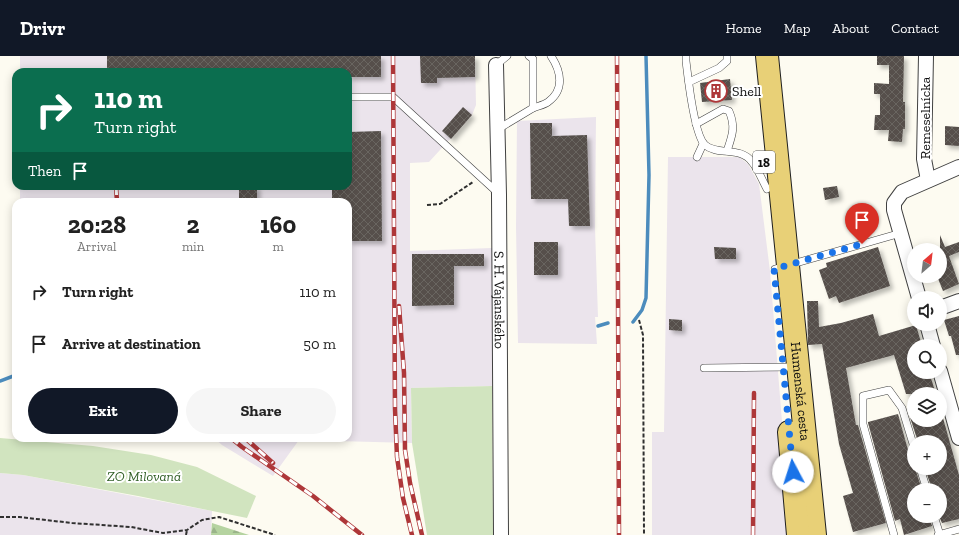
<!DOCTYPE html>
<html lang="en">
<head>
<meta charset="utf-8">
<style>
	:root { --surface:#fff; --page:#f6f6f6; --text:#222; --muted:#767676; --accent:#111827 }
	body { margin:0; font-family:"Zilla Slab",serif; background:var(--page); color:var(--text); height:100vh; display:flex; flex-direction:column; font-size:15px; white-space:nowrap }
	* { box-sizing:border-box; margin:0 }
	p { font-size:13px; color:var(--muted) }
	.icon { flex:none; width:22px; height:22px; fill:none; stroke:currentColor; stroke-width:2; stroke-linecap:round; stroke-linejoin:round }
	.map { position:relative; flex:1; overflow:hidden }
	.details { position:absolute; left:12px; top:142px; width:340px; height:244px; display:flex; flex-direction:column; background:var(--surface); border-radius:12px; box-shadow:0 2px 10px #0003 }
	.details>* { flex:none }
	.guide { position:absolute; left:12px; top:12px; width:340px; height:122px; border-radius:12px; box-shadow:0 2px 10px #0003; background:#0b6e4f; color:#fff; overflow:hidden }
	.needle { width:26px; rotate:28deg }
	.fabs { position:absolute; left:907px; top:187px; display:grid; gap:8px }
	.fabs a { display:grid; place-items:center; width:40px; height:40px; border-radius:50%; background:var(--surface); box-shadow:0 2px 10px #0003; font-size:20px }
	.pin { position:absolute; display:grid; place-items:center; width:34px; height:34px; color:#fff; margin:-41px -17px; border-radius:50% 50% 50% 0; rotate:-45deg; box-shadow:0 0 4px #0007 }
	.pin .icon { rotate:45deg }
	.me { position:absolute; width:44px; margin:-22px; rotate:355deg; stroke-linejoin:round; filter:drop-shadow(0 0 3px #0008) }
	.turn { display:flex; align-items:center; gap:14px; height:84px; padding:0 16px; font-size:18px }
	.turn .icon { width:52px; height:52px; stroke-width:2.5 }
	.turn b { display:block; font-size:28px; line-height:34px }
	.then { display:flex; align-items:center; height:38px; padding:0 16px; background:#0003; gap:8px; font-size:15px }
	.eta { display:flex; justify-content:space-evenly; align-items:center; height:68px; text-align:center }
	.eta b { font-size:24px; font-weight:700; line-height:28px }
	.primary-button { display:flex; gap:8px; margin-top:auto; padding:8px 16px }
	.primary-button a { flex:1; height:46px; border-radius:24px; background:var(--accent); color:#fff; font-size:16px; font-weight:700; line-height:46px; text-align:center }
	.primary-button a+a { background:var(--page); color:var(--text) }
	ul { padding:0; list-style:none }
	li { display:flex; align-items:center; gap:12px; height:52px; padding:0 16px }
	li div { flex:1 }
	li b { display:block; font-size:15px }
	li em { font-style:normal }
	header { display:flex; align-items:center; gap:24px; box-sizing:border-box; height:56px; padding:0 20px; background:var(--accent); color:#fff }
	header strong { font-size:19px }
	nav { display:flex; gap:22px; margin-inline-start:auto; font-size:14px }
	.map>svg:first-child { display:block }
</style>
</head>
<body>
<header>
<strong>Drivr</strong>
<nav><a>Home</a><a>Map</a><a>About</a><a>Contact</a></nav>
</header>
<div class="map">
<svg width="959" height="479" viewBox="0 0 959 479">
	<defs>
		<pattern id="forest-firs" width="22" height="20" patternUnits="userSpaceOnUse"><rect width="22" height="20" fill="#b5d3a0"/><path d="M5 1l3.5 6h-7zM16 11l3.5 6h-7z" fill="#9ab489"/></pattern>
		<pattern id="building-cross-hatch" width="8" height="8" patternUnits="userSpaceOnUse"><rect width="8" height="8" fill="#56504c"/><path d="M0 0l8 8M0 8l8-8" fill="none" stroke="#696561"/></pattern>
		<filter id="shadow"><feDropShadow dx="3.5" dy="3.5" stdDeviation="2" flood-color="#0004"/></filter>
	</defs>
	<rect width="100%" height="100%" fill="#fdfbf1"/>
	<g fill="#ebe4ec">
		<polygon points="20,0 475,0 476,49 472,59 429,106 410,107 410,195 492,192 492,330 411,332 412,387 299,384 273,420 222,389 214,382 348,382 348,146 20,146 20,130 348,130 348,16 20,16"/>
		<polygon points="596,61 595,172 598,261 595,261 597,288 518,287 516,171 517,65"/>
		<polygon points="668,101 739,101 748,108 759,128 770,215 791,479 652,479 652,376 664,376"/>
		<polygon points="0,417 23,419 212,455 211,479 0,479"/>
	</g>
	<g fill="#d1e4bf">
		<polygon points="492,330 493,479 427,479 412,387 411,332"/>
		<polygon points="0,382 93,390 151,399 197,411 256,440 247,462 138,440 23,419 0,417"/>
	</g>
	<polygon fill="url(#forest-firs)" points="212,467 249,479 211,479"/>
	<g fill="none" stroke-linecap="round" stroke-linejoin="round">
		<g stroke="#4c8cbd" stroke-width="3.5">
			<polyline points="633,266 642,254 646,242 649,119 646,0"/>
			<polyline points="598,270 608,267"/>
			<polyline points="0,325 16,319"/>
		</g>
	</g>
	<g fill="url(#building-cross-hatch)" filter="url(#shadow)">
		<polygon points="107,0 381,0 381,21 348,21 348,16 107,16"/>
		<polygon points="420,0 475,0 475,21 437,22 437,27 421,27"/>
		<polygon points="877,0 904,0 903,46 905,46 905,73 903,73 902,86 888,85 889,74 874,74 875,59 880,59 880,38 874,38 874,27 889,28 889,9 877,9"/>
		<polygon points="730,23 732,44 702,46 700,27"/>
		<polygon points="463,51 472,59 451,83 442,75"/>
		<polygon points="530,67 552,67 552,80 587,79 590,170 569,170 568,143 531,143"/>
		<polygon points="945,70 959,71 959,90 945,89"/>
		<polygon points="381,75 382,185 348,185 348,146 332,146 332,130 348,130 348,76"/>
		<rect x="239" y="130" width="18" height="16"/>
		<polygon points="837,130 839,141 825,144 823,132"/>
		<polygon points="940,179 945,191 959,186 959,196 949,200 959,228 943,235 937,220 940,220"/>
		<rect x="534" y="186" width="24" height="33"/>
		<polygon points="714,191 736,192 736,203 715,203"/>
		<polygon points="878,191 890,230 839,247 836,240 829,243 819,214 827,211 826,207"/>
		<polygon points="412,198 484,198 484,210 454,210 454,249 412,250"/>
		<polygon points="807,245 818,245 819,271 841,267 873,258 879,280 916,269 922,290 914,290 914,316 929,316 936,338 906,338 894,299 846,312 856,369 858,369 886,467 853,476 843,440 853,437 839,388 822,288 808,289"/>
		<polygon points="959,260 959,299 956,299 951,280 949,280 944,264"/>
		<polygon points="669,263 682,264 682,275 669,274"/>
		<polygon points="914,353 914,364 940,364 940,363 943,362 959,419 959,463 942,467 939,460 940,434 932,434 925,412 940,412 940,386 918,386 908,355"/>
		<polygon points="898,358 913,412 915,412 922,434 914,434 914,460 929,460 932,470 904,479 900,463 895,465 868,367 868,366"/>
	</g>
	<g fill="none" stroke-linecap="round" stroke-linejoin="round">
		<g stroke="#414141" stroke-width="8">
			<g id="service">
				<path d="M 686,0 L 686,5 C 688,22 694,79 705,89 C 718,100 741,90 752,106 C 758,113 762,124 767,133"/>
				<polyline points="496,9 507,0"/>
				<polyline points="689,26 719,12 727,5 727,0"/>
				<polyline points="348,41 393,41 498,137"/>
				<path d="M 533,52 C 538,50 544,49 548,46 C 565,34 561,15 551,0"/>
				<path d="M 696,68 L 723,53 L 729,55 C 736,71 732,80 727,95"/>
				<polyline points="498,73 533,52 533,3 529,0"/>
				<polyline points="697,101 703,88"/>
				<polyline points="775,213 901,177"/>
				<polyline points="704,312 795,311"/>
				<polyline points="920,412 927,434"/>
				<polyline points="934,460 940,479"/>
				<polyline points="894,479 863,368 863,340 889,334 902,352 914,391"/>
				<polyline points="938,479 959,473"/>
			</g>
		</g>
		<g stroke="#414141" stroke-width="16">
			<g id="minor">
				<polyline points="926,0 924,103 928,124"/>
				<path id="s1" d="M 496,9 L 499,139 L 501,479"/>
				<polyline points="919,242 894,154 894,147 902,136 959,111"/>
				<polyline points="940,252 959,245"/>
				<polyline points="927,268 933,290"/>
				<polyline points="940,315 959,382"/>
			</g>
		</g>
		<g stroke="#1f1f1f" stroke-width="24">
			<g id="primary">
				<path id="s2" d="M 767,0 L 815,479"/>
				<polyline points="789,376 798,479"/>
			</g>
		</g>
		<g stroke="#303030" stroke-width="2" stroke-dasharray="4 2" stroke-linecap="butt">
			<polyline points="427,149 440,148 473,126"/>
			<polyline points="639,264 643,279 644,479"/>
			<polyline points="0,461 19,461 72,467 131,471 163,477 187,474 202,464 219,461 275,479"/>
			<polyline points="186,479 187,474"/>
		</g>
		<use href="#service" stroke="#fff" stroke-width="7"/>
		<use href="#minor" stroke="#fff" stroke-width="14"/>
		<use href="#primary" stroke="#e8d077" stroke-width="22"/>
		<g stroke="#ae3739" stroke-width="4.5">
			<g id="rail">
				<polyline points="393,0 395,353 397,401 403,442 412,479"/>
				<polyline points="617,0 619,479"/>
				<polyline points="116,130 117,146"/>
				<polyline points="399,250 404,317 405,394 410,427 422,479"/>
				<polyline points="231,382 242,391 313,440 362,479"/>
				<polyline points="245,382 273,407"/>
				<polyline points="753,479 754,337"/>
			</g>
		</g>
		<use href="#rail" stroke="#fff" stroke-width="3" stroke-dasharray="9" stroke-linecap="butt"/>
	</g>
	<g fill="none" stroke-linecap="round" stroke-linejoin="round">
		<polyline stroke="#1a73e8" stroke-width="7" stroke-dasharray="0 12.6" points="793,416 774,213 862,188"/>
	</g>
	<defs>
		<g id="building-ring" transform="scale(1.15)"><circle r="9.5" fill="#fff" stroke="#ae3739" stroke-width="1.5"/><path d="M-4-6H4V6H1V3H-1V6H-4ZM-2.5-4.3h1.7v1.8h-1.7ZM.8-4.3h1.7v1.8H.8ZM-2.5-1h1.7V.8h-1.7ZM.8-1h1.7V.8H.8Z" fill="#ae3739"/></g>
	</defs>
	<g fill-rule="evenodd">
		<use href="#building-ring" x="716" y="35"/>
	</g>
	<g text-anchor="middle" stroke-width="4" stroke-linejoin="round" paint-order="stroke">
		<rect fill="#fff" stroke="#565656" stroke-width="1" x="753" y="95" width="22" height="22" rx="3"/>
		<g font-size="13" font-weight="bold" fill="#0e0e0e">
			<text x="764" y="111">18</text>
		</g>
		<g font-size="14" fill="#0e0e0e" stroke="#fff" text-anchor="start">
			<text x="732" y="40">Shell</text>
		</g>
		<g font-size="14" fill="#0e0e0e" stroke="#fff">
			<text transform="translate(925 62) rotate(-90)" y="5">Remeselnícka</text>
			<text dy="5" stroke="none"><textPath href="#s1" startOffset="235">S. H. Vajanského</textPath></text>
			<text dy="5" stroke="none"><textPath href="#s2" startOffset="337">Humenská cesta</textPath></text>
		</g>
		<g font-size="14" font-style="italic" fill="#305e26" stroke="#fff">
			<text x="144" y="425">ZO Milovaná</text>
		</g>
	</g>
</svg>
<div class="fabs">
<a><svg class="needle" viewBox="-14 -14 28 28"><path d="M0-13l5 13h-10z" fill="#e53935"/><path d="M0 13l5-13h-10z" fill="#767676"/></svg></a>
<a><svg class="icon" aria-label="sound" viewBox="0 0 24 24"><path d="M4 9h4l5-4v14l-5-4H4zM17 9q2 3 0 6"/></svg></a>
<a><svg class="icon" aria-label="search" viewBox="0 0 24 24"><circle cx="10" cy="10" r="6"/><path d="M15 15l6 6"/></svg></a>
<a><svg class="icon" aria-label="layers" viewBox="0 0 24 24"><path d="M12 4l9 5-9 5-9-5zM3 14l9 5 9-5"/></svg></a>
<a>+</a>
<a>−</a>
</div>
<div class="pin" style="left:862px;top:188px;background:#d93025"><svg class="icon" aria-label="arrive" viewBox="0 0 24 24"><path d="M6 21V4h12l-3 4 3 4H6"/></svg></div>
<svg class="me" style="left:793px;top:416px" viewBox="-20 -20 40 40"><circle r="19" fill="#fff"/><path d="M0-13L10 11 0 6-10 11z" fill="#1a73e8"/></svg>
<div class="guide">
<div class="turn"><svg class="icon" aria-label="right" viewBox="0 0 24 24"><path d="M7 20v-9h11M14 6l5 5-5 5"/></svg><div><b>110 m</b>Turn right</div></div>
<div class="then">Then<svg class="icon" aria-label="arrive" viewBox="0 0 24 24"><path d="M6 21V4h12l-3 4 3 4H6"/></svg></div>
</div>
<section class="details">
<div class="eta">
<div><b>20:28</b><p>Arrival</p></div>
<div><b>2</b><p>min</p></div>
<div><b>160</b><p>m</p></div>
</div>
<ul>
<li><svg class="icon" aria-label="right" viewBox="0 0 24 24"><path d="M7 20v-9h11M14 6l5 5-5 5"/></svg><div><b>Turn right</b></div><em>110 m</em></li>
<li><svg class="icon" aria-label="arrive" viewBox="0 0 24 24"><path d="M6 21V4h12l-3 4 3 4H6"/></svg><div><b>Arrive at destination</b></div><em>50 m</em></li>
</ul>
<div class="primary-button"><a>Exit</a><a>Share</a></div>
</section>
</div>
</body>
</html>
